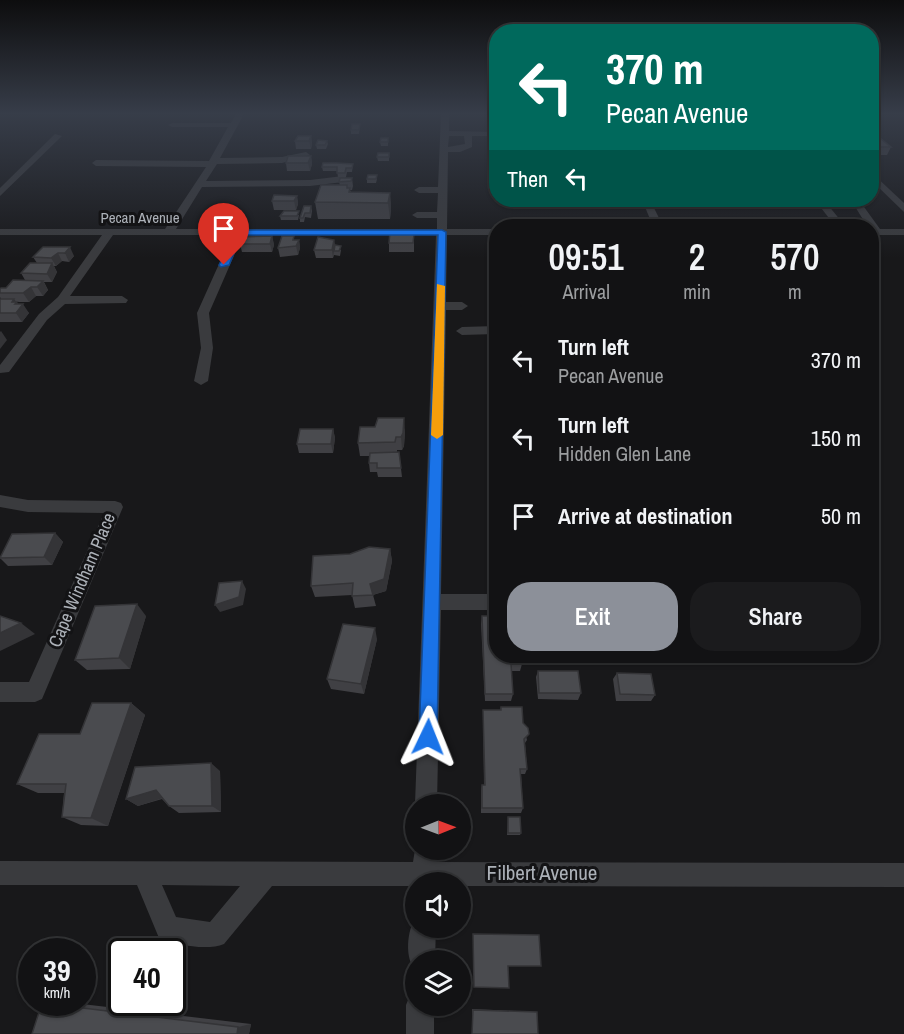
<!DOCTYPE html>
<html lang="en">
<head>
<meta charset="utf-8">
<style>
	:root { --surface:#121214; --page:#1b1b1d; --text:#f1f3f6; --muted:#9c9ea0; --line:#313234; --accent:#8c9099 }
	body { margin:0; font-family:"Archivo Narrow",sans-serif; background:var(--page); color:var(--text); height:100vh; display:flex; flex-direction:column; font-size:22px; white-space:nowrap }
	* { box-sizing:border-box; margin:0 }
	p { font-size:20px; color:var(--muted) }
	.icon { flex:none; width:33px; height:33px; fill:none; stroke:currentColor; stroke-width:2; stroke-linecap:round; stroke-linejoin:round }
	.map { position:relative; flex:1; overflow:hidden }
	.details { position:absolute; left:489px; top:219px; width:390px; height:444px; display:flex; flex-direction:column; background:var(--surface); border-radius:24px; box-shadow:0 2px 4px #0004,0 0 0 2px var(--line) }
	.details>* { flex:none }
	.guide { position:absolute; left:489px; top:24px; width:390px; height:183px; border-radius:24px; box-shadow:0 2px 4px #0004,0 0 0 2px var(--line); background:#00695c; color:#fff; overflow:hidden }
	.needle { width:39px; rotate:89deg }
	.buttons { position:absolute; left:405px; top:794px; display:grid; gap:12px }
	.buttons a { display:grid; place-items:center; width:66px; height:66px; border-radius:50%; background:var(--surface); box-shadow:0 2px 4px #0004,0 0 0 2px var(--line); font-size:30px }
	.speed { position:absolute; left:18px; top:938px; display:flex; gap:12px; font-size:30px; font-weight:700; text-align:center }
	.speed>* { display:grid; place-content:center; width:78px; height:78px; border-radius:50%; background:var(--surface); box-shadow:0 2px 4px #0004,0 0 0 2px var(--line); line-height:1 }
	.speed small { font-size:15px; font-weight:400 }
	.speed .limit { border:3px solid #111; border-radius:9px; background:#fff; color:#111 }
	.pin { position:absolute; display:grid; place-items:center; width:51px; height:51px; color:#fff; margin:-62px -26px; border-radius:50% 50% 50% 0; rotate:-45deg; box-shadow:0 0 6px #0007 }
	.pin .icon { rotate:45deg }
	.me { position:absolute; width:66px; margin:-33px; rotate:2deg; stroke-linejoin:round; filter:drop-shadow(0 0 4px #0008) }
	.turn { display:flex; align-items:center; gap:21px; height:126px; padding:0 18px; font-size:27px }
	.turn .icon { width:78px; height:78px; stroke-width:2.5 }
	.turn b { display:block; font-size:42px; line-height:51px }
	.then { display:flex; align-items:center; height:57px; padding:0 18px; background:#0003; gap:12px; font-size:22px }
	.eta { display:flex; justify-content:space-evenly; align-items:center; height:102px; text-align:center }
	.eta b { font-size:36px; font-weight:600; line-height:42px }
	.action { display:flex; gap:12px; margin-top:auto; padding:12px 18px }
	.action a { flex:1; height:69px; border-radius:24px; background:var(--accent); color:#fff; font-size:24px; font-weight:600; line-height:69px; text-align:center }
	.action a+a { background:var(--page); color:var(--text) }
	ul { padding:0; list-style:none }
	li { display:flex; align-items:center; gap:18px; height:78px; padding:0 18px }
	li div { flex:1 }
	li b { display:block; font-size:22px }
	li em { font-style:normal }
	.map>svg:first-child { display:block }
</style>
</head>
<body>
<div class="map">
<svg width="904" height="1034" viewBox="0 0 904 1034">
	<rect width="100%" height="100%" fill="#18181a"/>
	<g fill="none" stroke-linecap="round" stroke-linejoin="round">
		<g fill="#3a3b3e" fill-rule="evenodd">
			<path d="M 236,114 L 244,114 L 220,158 L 282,157 L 306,152 L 310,155 L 282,163 L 217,164 L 206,181 L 310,180 L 343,176 L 348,179 L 343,182 L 310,186 L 202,187 L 176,229 L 437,229 L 437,218 L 417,218 L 412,215 L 417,212 L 437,212 L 438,193 L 419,193 L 414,190 L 419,187 L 438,187 L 441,114 L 449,114 L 449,131 L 496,132 L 496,136 L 472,136 L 472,147 L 460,152 L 448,152 L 447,229 L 496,229 L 496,235 L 447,235 L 446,302 L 462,302 L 468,306 L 462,310 L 446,310 L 441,594 L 496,594 L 496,610 L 441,610 L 437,804 L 416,804 L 416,806 L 415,804 L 436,235 L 243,235 L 209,313 L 213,348 L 208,381 L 201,385 L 194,381 L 201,348 L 197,313 L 232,235 L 113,235 L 70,296 L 122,296 L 128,300 L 126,303 L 65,304 L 47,320 L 9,372 L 0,373 L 0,365 L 39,314 L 58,297 L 102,235 L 0,235 L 0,229 L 165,229 L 206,167 L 96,166 L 92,163 L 96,160 L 209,161 L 228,127 L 172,127 L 168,125 L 172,123 L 231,123 ZM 449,136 L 464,136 L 465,144 L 448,147 Z"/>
			<polygon points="55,134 62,136 0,196 0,188"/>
			<polygon points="872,173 904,203 904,212 872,181"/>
			<polygon points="642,200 650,200 663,226 653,226"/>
			<polygon points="815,200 824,200 845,226 835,226"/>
			<polygon points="851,200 859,200 880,229 904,229 904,235 872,235 872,226 867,226"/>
			<polygon points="496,326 496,334 462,335 456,331 462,327"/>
			<polygon points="0,495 28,500 115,501 121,503 123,507 42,699 35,702 0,702 0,682 29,682 104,513 28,512 0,507"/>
			<path d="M 416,843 L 416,849 L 437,849 L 437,862 L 904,863 L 904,887 L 460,886 L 460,882 L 416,882 L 416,891 L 413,886 L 272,886 L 224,944 C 207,951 176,945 159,938 L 137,885 L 0,885 L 0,861 L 413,862 ZM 162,885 L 240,886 L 210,922 L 176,917 Z"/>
			<path d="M 416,917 L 416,927 L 436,927 L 435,960 L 416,960 L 416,970 C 404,960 407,929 416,917 Z"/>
			<polygon points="416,993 416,1005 434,1005 434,1034 406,1034 406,1005 410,995"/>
		</g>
	</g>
	<g fill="#404044">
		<polygon points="360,124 359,134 351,134 351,130"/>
		<polygon points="872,134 891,147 887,155 876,155 872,150"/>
		<polygon points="311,136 312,144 311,149 296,149 295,141"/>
		<polygon points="388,138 388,146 381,146 380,142"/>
		<polygon points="327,141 328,144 326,149 317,149 316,145"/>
		<polygon points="389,153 389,161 378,161 377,157"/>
		<polygon points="311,156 312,164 310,171 287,171 286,163"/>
		<polygon points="353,164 352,172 347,172 346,177 338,177 337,171 323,171 322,167"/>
		<polygon points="368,175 377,179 376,183 367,183 367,179"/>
		<polygon points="352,178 353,186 352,190 350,190 351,192 390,193 391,209 390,219 318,219 315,202 340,185 339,182"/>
		<polygon points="297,196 298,204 296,210 274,210 272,201"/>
		<polygon points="311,206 312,211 311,218 305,217 304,222 300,222 300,218"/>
		<polygon points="299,215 298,220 281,220 280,216"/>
		<polygon points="414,234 414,252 389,252 389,243"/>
		<polygon points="272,236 274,245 272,252 242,252 240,244"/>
		<polygon points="295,240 299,240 300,248 298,255 280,257 278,248"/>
		<polygon points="335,246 341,250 340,256 334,255 333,258 316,258 314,250"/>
		<polygon points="43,247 74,256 69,262 62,261 56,266 54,266 57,272 52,282 44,282 48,290 43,296 36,296 29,302 16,302 29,313 22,322 0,322 0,299 1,299 0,297 0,289 6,288 25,280 21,273 37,263 33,257"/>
		<polygon points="488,347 496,347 496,393 494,393 493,370 488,370"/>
		<polygon points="333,429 335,438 333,453 299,453 297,444"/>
		<polygon points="405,431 404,446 402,450 397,450 397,452 399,452 402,477 378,477 377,472 370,472 369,463 369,456 360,456 358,443"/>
		<polygon points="55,533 63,542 52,565 8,566 0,558 0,557"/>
		<polygon points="390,549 392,561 386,591 373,595 376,606 355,608 352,595 315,597 311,586 350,554"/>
		<polygon points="146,616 130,669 87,670 75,660"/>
		<polygon points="482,616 522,664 520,671 511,671 513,694 511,701 485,701 481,624"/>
		<polygon points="377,639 364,694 331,689 327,679"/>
		<polygon points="538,671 581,693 578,700 538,699 536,677"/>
		<polygon points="617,673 655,695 651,701 616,701 613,679"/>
		<polygon points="131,703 145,715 108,826 81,825 62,817 64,793 38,793 17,784 80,734"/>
		<polygon points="501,707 523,723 527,740 525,743 527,769 525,774 521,774 523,808 521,813 481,813 481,790 482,785 484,785 483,717 483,710 500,710"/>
		<polygon points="220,771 221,812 179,813 169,806 162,799 138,806 126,799"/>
		<polygon points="508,817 521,833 520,835 507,835"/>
		<polygon points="65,1002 251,1024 249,1034 42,1003"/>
		<polygon points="472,1009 537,1012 538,1034 472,1034"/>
	</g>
	<g fill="#343437">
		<polygon points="311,136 312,144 311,149 309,141"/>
		<polygon points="311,156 312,164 310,171 308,163"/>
		<polygon points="390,193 391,209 390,219 388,203"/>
		<polygon points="297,196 298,204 296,210 294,201"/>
		<polygon points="272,236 274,245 272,252 270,244"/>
		<polygon points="299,240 300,248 298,255 296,246"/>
		<polygon points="334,240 336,248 334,251 333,258 332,250"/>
		<polygon points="70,247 74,256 69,262 65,253"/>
		<polygon points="58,253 62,261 56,266 51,258"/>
		<polygon points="52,263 57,272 52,282 47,274"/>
		<polygon points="43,281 48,290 43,296 37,287"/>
		<polygon points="31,287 36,296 29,302 23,293"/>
		<polygon points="14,299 20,307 23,304 29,313 22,322 16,313 12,302"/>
		<polygon points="1,331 7,340 0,349 0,332"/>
		<polygon points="404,418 405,431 404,446 402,450 401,437"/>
		<polygon points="333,429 335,438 333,453 331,444"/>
		<polygon points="55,533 63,542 52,565 44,557"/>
		<polygon points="390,549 392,561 386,591 372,595 370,584"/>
		<polygon points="242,581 246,589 243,605 220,612 215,605"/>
		<polygon points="137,604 146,616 130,669 119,658"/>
		<polygon points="21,623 35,634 0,651 0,633"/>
		<polygon points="375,628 377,639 364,694 361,684"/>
		<polygon points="131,703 145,715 108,826 91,818"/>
		<polygon points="211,763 220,771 221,812 212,806"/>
		<polygon points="156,790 166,797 138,806 126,799"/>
		<polygon points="251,1024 249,1034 237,1034 238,1027"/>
	</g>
	<g fill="#4a4b4f" stroke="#343437" stroke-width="1.5">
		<polygon points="352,124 360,124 359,130 351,130"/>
		<polygon points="872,134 875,134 891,147 880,147 874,141 872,141"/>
		<polygon points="298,136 311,136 309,141 295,141"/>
		<polygon points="381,138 388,138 388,142 380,142"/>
		<polygon points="318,140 327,141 325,145 316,145"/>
		<polygon points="378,153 389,153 389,157 377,157"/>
		<polygon points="288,156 311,156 308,163 286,163"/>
		<polygon points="323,163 337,163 353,164 352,168 346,168 345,173 337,173 337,167 322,167"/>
		<polygon points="368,175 377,175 376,179 367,179"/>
		<polygon points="340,178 352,178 351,181 339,182"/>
		<polygon points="321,185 347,185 347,188 350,188 349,192 390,193 388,203 315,202"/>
		<polygon points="274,195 297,196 294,201 272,201"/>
		<polygon points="304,206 311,206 310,213 305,213 303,218 300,218"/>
		<polygon points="284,211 299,211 297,216 280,216"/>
		<polygon points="390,232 414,234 413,243 389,243"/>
		<polygon points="272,236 270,244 240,244 243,237"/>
		<polygon points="282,236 294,236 293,240 299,240 296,246 278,248"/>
		<polygon points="318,237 334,240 332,250 314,250"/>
		<polygon points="335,245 341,246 339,251 334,251"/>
		<polygon points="43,247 70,247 65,253 58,253 51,258 33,257"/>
		<polygon points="30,263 52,263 47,274 21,273"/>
		<polygon points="13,280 43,281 37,287 31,287 23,293 0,293 0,289 1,288 6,288"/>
		<polygon points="0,299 14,299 12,302 17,302 15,304 23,304 16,313 0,313"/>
		<polygon points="488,347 496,347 496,379 495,379 494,356 488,356"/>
		<polygon points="378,418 404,418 403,433 401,437 396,437 395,442 358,443 360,427 375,427"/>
		<polygon points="300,429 333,429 331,444 297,444"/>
		<polygon points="399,452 401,468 377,468 377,463 369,463 370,453"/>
		<polygon points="55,533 44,557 0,558 12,534"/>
		<polygon points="369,547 390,549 384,579 370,584 373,595 352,596 353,583 311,586 313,556 350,554"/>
		<polygon points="242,581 239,597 215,605 219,583"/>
		<polygon points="137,604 119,658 75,660 95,606"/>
		<polygon points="0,616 21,623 0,633"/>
		<polygon points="482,616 496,616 496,656 521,656 522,664 511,664 513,694 485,694"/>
		<polygon points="343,624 375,628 361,684 327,679"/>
		<polygon points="538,671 578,671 581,693 539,693"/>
		<polygon points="617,673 651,674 655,695 620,694"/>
		<polygon points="92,703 131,703 91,818 62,817 66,784 17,784 39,734 80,734"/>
		<polygon points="501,707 522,707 523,723 528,728 529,734 524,739 527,769 520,769 523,808 482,808 482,785 485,785 483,710 501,710"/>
		<polygon points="211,763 212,806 169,806 156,790 126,799 135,767"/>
		<polygon points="508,817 520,817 521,833 508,833"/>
		<polygon points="473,934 539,935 541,966 508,966 509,988 474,987"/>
		<polygon points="42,1003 238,1027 237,1034 32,1034"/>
		<polygon points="473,1010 537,1012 538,1034 472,1034"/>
	</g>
	<linearGradient id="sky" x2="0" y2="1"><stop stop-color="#0d0d0e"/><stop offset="0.44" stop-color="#373d49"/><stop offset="1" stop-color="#373d49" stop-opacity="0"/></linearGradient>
	<rect width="904" height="258" fill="url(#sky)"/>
	<polygon fill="#1a73e8" stroke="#114b97" stroke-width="1.5" points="239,230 442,230 446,232 437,737 434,743 428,745 422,743 419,737 438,235 242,235 229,265 221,267 219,265 235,232"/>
	<polygon fill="#f59e0b" points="437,284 445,286 443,435 437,439 431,435"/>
	<g text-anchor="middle" stroke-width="6" stroke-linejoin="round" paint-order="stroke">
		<g font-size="15" fill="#acb1b8" stroke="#131315">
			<text x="140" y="223">Pecan Avenue</text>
		</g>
		<g font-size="18" fill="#acb1b8" stroke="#131315">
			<text transform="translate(82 580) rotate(-67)" y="6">Cape Windham Place</text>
		</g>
		<g font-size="21" fill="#acb1b8" stroke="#131315">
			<text x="542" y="880">Filbert Avenue</text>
		</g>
	</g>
</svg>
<div class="buttons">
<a><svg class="needle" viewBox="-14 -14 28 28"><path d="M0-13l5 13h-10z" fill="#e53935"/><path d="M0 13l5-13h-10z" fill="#9c9ea0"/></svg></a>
<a><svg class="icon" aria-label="sound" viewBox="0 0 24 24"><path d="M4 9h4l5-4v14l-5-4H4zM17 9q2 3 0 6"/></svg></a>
<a><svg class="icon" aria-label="layers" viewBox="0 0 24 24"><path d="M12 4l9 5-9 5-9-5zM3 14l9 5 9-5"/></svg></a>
</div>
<div class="speed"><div>39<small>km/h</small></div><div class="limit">40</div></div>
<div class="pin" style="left:224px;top:265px;background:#d93025"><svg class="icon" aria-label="arrive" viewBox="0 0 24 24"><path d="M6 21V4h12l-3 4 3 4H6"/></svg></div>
<svg class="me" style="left:428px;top:737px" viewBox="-20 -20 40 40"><path d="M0-17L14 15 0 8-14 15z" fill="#1a73e8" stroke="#fff" stroke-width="4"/></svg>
<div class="guide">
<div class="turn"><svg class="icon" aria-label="left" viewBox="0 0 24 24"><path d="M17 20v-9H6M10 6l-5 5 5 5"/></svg><div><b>370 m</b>Pecan Avenue</div></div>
<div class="then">Then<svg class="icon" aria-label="left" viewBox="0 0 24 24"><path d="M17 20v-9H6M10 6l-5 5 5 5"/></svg></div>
</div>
<section class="details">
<div class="eta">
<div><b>09:51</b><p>Arrival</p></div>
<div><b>2</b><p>min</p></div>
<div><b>570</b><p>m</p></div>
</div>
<ul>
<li><svg class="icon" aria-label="left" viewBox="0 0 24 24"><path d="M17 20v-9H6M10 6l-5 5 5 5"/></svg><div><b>Turn left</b><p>Pecan Avenue</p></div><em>370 m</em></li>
<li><svg class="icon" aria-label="left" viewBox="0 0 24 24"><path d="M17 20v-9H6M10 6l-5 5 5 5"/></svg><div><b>Turn left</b><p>Hidden Glen Lane</p></div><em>150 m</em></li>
<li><svg class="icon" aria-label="arrive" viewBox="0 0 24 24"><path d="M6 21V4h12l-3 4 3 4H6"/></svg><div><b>Arrive at destination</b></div><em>50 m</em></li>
</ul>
<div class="action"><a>Exit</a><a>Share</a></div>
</section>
</div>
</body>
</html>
